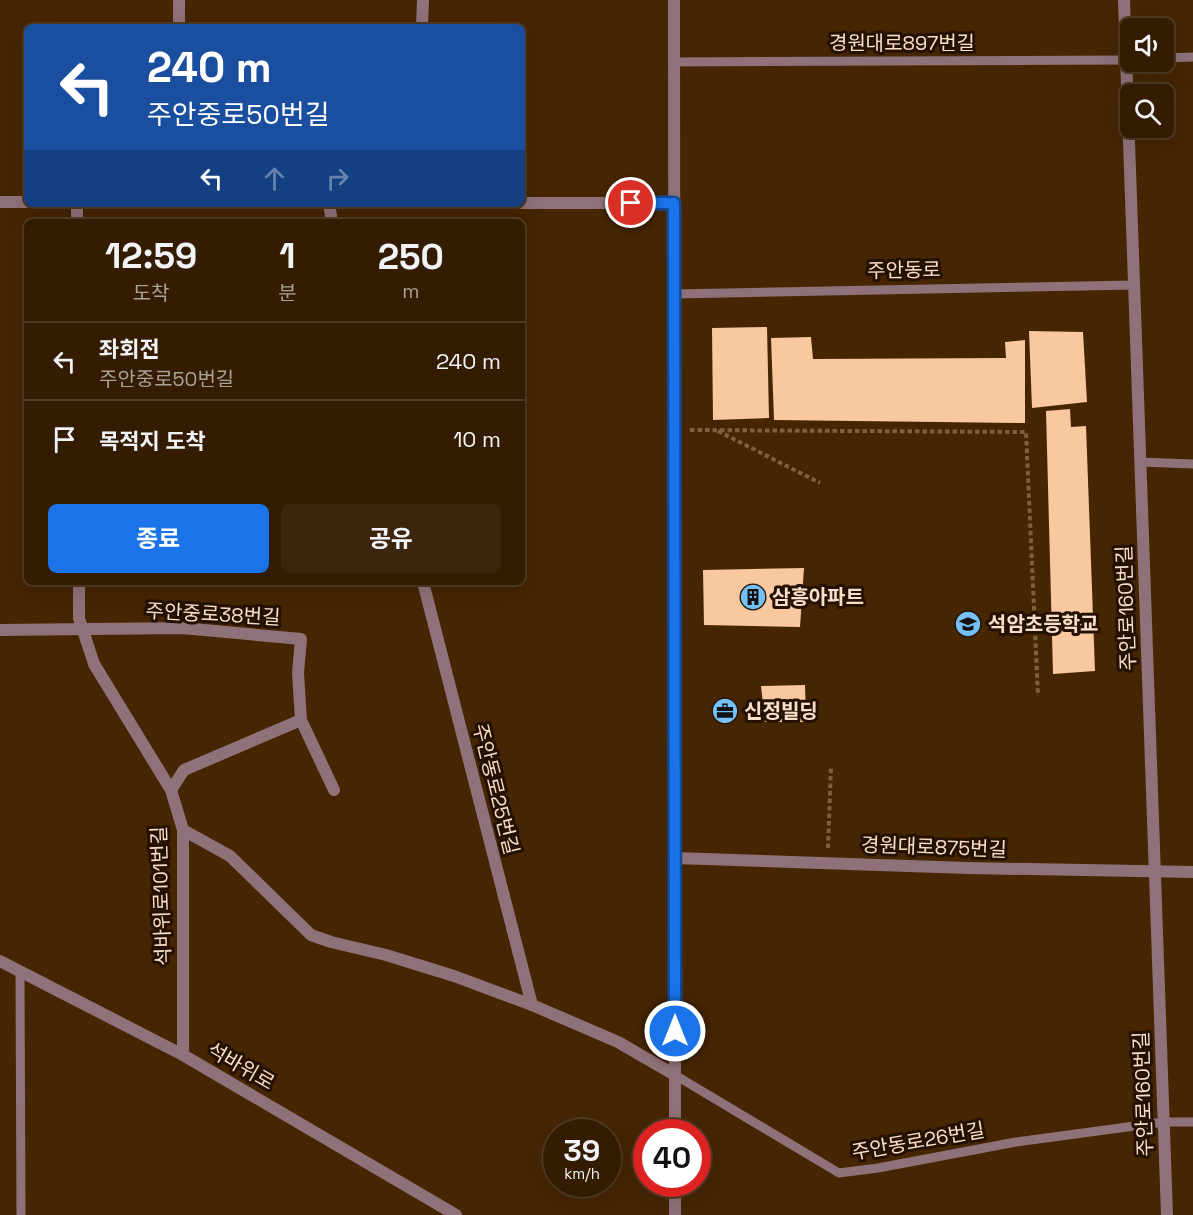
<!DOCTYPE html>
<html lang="ko">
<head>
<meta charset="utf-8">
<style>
	:root { --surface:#341c02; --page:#3c250c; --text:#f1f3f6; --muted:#a9a199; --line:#4e3a24; --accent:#1a73e8 }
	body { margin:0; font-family:"Space Grotesk","Noto Sans KR",sans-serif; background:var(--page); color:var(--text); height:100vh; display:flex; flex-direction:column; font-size:22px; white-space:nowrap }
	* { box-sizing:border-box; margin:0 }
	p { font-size:20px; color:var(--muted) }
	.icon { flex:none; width:33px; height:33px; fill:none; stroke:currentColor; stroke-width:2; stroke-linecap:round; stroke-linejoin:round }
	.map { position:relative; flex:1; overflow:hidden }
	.details { position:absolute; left:24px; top:219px; width:501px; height:366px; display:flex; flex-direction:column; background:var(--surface); border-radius:9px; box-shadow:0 6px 24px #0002,0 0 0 2px var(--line) }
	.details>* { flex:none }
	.hud { position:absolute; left:24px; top:24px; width:501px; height:183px; border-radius:9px; box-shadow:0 6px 24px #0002,0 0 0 2px var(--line); background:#1a4fa0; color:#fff; overflow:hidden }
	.buttons { position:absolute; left:1120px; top:18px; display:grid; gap:12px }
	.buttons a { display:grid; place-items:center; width:54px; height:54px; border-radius:9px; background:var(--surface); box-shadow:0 6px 24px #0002,0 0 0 2px var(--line); font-size:30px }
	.speed { position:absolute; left:543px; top:1119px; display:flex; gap:12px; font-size:30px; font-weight:700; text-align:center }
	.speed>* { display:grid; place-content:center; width:78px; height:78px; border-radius:50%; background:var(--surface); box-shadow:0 6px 24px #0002,0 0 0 2px var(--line); line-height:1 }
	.speed small { font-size:15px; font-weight:400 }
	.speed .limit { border:9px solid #d22; background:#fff; color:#111 }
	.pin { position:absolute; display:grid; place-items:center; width:51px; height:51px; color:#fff; margin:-26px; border:3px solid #fff; border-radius:50%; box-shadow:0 2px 6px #0007 }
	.me { position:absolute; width:66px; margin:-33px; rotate:0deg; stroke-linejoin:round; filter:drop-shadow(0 0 4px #0008) }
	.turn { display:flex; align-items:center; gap:21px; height:126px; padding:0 24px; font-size:27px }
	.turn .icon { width:78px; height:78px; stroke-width:2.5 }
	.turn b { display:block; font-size:42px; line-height:51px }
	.lanes { display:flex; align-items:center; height:57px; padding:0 24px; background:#0003; justify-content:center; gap:30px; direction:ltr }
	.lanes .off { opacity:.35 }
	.eta { display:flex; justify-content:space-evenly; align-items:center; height:102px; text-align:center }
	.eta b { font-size:36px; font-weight:700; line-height:42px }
	.primary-button { display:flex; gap:12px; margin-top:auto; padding:12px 24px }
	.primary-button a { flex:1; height:69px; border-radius:9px; background:var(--accent); color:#fff; font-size:24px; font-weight:700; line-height:69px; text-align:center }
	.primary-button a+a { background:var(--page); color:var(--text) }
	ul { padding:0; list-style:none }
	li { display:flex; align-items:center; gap:18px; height:78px; padding:0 24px; border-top:2px solid var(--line) }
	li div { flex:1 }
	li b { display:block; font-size:22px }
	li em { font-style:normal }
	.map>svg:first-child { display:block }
</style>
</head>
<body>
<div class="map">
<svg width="1193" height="1215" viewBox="0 0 1193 1215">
	<rect width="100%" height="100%" fill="#462503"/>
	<g fill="#f9c89e">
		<polygon points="767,327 769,418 713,420 712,328"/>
		<polygon points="1029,331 1083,332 1087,402 1032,408"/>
		<polygon points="811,337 813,359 1006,358 1005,342 1025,340 1025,423 774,420 771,338"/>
		<polygon points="1070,409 1071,427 1086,426 1095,671 1053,674 1046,411"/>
		<polygon points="804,568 800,627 704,625 703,570"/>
		<polygon points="805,685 806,722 765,722 761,686"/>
	</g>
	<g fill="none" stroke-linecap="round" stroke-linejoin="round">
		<g stroke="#7e5f41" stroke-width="4" stroke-dasharray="4.5 3" stroke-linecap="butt">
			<polyline points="690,430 1026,432 1038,696"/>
			<polyline points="718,431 820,483"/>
			<polyline points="828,848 831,767"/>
		</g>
		<g stroke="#8f7279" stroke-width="9">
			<polyline points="1164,58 1193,57"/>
			<polyline points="674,62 1130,60"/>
			<polyline points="674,294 1134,285"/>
			<polyline points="1140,462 1193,464"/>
			<polyline points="20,972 21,1215"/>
			<polyline points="675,1075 839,1173 878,1168 1016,1142 1164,1122 1193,1122"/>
		</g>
		<g stroke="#8f7279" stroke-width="12">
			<polyline points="179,0 179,27"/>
			<polyline points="1124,0 1167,1215"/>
			<polyline points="422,27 423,0"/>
			<polyline points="0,202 27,202"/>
			<polyline points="522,203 674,203"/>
			<polyline points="77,204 77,222"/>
			<polyline points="329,204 332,222"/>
			<polyline points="79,582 79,618 94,664 171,790 183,830 183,1055"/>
			<polyline points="423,582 532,1005"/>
			<polyline points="0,630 182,628 301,639 298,673 301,720 334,790"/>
			<polyline points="171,790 184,770 301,720"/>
			<polyline points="183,830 230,856 311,935 331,942 386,955 454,976 532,1005 618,1042 675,1075"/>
			<polyline points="675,858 967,868 1193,872"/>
		</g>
		<g stroke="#8f7279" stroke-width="12">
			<polyline points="674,0 675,1132"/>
			<polyline points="0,961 183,1055 456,1215"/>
			<polyline points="675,1184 675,1215"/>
		</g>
	</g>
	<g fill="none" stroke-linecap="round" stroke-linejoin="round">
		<g stroke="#114b97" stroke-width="15">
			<polyline id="route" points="631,203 674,203 675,1031"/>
		</g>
		<use href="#route" stroke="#1a73e8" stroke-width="10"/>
	</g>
	<defs>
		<g id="building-disc" transform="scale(1.35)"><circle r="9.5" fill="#75c0f6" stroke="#241102"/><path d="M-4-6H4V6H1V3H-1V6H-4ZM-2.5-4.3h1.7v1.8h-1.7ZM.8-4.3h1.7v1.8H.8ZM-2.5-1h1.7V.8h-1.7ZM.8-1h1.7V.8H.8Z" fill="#111"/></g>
		<g id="school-disc" transform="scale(1.35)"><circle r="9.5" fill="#75c0f6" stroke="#241102"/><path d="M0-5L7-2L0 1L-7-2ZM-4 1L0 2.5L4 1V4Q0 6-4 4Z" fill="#111"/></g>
		<g id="office-disc" transform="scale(1.35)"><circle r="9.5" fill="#75c0f6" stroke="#241102"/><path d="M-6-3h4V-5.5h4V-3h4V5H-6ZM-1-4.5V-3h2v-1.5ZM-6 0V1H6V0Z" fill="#111"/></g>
	</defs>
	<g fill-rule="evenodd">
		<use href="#building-disc" x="753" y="597"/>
		<use href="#school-disc" x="968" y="624"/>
		<use href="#office-disc" x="725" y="711"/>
	</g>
	<g text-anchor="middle" stroke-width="6" stroke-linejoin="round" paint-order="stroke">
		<g font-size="20" fill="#f9dec8" stroke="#241102">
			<text x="902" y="50">경원대로897번길</text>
			<text transform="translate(904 270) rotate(-1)" y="7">주안동로</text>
			<text transform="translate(1126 608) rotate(-92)" y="7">주안로160번길</text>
			<text transform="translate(213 614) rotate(3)" y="7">주안중로38번길</text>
			<text transform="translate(496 789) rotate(76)" y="7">주안동로25번길</text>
			<text transform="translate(934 847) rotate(2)" y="7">경원대로875번길</text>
			<text transform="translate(161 896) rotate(-92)" y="7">석바위로101번길</text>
			<text transform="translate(241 1066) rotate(30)" y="7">석바위로</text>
			<text transform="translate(1143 1094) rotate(-92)" y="7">주안로160번길</text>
			<text transform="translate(918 1141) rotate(-10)" y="7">주안동로26번길</text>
		</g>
		<g font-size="20" font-weight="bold" fill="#f9dec8" stroke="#241102" text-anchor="start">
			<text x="772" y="604">삼흥아파트</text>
			<text x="988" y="631">석암초등학교</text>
			<text x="744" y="718">신정빌딩</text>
		</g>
	</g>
</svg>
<div class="buttons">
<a><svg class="icon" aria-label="sound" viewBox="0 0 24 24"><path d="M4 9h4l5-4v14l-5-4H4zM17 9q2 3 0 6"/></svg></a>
<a><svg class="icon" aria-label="search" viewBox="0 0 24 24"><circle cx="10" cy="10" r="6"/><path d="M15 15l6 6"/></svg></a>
</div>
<div class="speed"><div>39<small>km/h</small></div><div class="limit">40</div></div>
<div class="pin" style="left:631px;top:203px;background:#d93025"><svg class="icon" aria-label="arrive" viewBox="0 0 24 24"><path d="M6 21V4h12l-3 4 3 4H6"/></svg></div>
<svg class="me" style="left:675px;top:1031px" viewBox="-20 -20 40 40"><circle r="17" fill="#1a73e8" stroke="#fff" stroke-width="3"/><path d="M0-11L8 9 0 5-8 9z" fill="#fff"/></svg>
<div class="hud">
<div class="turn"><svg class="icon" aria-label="left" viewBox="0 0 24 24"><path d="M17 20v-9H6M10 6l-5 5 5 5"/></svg><div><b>240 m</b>주안중로50번길</div></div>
<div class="lanes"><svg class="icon" aria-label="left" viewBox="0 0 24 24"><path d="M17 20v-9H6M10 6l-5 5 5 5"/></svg><svg class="icon off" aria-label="ahead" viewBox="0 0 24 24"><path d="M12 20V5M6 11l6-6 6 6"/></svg><svg class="icon off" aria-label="right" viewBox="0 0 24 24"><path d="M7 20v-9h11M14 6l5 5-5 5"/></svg></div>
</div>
<section class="details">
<div class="eta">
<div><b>12:59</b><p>도착</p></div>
<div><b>1</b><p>분</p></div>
<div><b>250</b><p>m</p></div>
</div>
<ul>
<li><svg class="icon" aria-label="left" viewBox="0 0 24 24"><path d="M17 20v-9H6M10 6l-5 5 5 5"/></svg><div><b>좌회전</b><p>주안중로50번길</p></div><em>240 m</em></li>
<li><svg class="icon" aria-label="arrive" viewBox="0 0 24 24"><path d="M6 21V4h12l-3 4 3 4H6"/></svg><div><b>목적지 도착</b></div><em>10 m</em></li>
</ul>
<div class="primary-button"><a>종료</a><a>공유</a></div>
</section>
</div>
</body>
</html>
